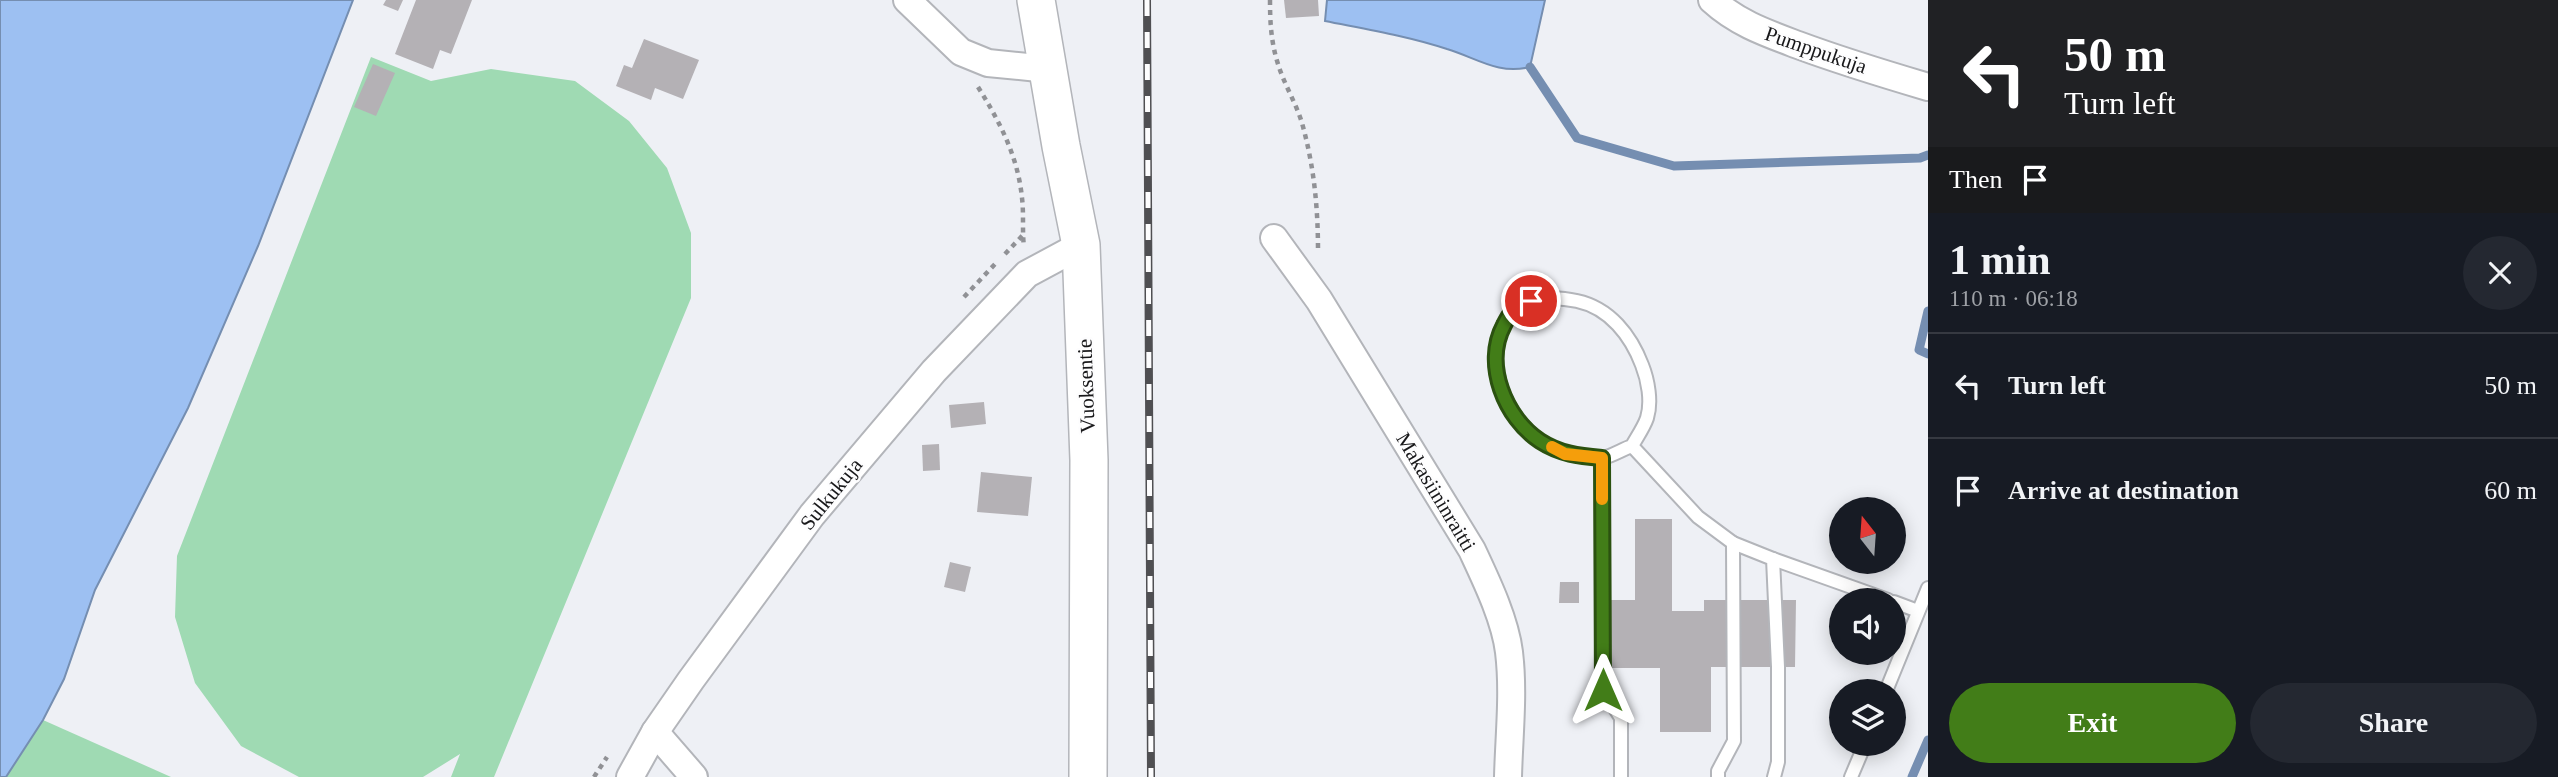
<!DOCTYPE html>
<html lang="en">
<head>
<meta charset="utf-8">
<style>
	:root { --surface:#171b24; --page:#242831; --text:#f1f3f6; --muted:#9ea1a6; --line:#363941; --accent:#427d18 }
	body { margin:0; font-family:Georgia,serif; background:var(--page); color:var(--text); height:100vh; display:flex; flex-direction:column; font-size:26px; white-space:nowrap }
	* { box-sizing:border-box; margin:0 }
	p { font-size:23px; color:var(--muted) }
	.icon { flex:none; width:38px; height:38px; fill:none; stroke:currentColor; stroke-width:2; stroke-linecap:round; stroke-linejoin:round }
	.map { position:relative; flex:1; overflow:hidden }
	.side { display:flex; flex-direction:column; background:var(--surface); width:630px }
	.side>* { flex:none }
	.guide { background:#202124; color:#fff; overflow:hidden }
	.needle { width:46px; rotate:343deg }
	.controls { position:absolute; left:1829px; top:497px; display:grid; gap:14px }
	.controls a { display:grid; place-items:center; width:77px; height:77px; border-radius:50%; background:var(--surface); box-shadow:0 4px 18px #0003; font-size:35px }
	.pin { position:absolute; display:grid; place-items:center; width:60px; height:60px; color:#fff; margin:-30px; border:4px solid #fff; border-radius:50%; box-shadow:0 2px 7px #0007 }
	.me { position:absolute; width:77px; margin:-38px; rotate:0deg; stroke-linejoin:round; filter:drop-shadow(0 0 5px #0008) }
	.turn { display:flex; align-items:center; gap:24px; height:147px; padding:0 21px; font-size:32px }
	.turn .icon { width:91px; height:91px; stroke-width:2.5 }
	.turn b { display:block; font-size:49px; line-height:60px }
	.then { display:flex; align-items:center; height:66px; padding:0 21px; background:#0003; gap:14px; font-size:26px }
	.round { display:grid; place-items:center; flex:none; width:74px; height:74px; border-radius:37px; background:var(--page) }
	.head { display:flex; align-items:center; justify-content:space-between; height:119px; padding:0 21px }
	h1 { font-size:42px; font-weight:700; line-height:52px }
	.primary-button { display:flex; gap:14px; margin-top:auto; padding:14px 21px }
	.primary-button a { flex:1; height:80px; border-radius:42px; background:var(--accent); color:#fff; font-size:28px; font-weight:700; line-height:80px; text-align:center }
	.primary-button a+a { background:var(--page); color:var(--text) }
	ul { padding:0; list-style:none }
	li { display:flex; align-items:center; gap:21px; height:105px; padding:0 21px; border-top:2px solid var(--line) }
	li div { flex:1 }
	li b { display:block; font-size:26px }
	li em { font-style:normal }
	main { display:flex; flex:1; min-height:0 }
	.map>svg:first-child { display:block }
</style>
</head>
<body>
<main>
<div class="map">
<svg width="1928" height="777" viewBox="0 0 1928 777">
	<rect width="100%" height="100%" fill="#eef0f5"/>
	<g fill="#9fdab3">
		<polygon points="371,57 431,81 491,69 575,81 629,121 667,168 691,233 691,298 494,777 451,777 460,754 423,777 299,777 241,746 195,683 175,617 177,556"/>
		<polygon points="43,720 171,777 6,777"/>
	</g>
	<g fill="#9dc0f2" stroke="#758eb1" stroke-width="2">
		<polygon points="0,0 353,0 258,246 188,408 95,590 64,679 43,720 6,777 0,777"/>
		<path d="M 1327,0 L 1545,0 L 1530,67 C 1498,75 1477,58 1447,49 C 1408,36 1365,29 1325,21 Z"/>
	</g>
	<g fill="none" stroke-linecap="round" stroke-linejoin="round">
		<g stroke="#758eb1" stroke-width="9">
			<polyline points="1530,67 1577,138 1674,166 1920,158 1928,155"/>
			<polyline points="1928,311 1919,350 1928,354"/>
			<polyline points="1912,777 1928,740"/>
		</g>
	</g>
	<g fill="#b4b1b5">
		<polygon points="386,0 403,0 398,11 383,5"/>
		<polygon points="416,0 472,0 451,54 440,50 433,69 395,54"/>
		<polygon points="1284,0 1318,0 1319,16 1286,18"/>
		<polygon points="644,39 699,60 683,99 655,88 651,100 616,86 624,65 632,68"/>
		<polygon points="373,64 395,73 376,116 354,107"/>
		<polygon points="984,402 986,424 951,428 949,405"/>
		<polygon points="939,444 940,470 923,471 922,445"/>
		<polygon points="981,472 1032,477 1028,516 977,512"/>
		<polygon points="1635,519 1672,519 1672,611 1704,611 1704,600 1796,600 1795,667 1711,667 1711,732 1660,732 1660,668 1609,668 1609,600 1635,600"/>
		<polygon points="950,562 971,567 965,592 944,587"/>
		<polygon points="1560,582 1579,582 1579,603 1559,603"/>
	</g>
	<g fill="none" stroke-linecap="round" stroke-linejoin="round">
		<g stroke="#b3b5ba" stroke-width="16">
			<g id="lane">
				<path d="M 1632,446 C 1623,449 1612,456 1603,458 C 1596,459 1588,456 1581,456 C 1482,445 1456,275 1577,301 C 1610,308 1631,336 1642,365 C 1648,380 1652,402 1647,418 C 1644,427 1637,437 1632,446 L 1698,517 L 1733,543 L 1734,741 L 1718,771 L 1718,777"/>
				<polyline points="1602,458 1603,689 1621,718 1621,777"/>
				<polyline points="1733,543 1773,559 1778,667 1778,762 1774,777"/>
				<polyline points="1773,559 1888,600"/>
				<polyline points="1894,602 1918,611"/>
				<polyline points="1886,691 1928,588"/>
				<polyline points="1851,777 1865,744"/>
			</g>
		</g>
		<g stroke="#b3b5ba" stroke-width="30">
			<g id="street">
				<polyline points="907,0 961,52 988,63 1048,69"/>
				<path d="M 1712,0 C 1737,23 1766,33 1798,45 C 1841,61 1884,74 1928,87"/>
				<path d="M 1274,238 L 1319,300 L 1472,550 C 1486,580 1505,619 1509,652 C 1514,693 1509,736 1508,777"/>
				<polyline points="655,732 694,777"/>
				<polyline points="630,777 655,732 691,680 812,515 934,371 1027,274 1081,245"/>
			</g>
		</g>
		<g stroke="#b3b5ba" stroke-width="40">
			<polyline id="secondary" points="1036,0 1061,146 1081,245 1089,460 1088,777"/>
		</g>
		<g stroke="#909195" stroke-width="4.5" stroke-dasharray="5 5" stroke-linecap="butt">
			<path d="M 1270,0 C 1270,22 1271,42 1278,64 C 1284,84 1296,103 1302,123 C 1314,166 1318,207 1318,251"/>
			<path d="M 978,87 C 1000,122 1018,157 1022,198 C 1024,215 1022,231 1024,247"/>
			<polyline points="1005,254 1023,235"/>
			<polyline points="964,297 996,263"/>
			<polyline points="594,777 607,757"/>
		</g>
		<use href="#lane" stroke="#fff" stroke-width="12"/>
		<use href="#street" stroke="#fff" stroke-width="26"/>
		<use href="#secondary" stroke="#fff" stroke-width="37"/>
		<g stroke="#4f4f52" stroke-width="8">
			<polyline id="rail" points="1147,0 1151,777"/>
		</g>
		<use href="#rail" stroke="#fdfdfe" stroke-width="5" stroke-dasharray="16" stroke-linecap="butt"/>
	</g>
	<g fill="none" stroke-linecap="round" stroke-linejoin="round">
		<g stroke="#2b5110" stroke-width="18">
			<path id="route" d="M 1531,301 C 1526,304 1517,307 1512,312 C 1509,315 1506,321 1504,325 C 1483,364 1505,418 1540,441 C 1560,454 1579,456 1602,458 L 1603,690"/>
		</g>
		<use href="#route" stroke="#427d18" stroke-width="12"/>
		<polyline stroke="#f59e0b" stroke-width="12" points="1552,447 1565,454 1602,458 1602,499"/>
	</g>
	<g text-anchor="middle" stroke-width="5" stroke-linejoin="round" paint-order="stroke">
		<g font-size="21" fill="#18181a" stroke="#fdfdfe">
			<text transform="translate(1816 50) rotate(19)" y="7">Pumppukuja</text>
			<text transform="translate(1086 386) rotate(-92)" y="7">Vuoksentie</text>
			<text transform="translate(1436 492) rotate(59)" y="7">Makasiininraitti</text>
			<text transform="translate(831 494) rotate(-51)" y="7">Sulkukuja</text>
		</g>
	</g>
</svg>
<div class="controls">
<a><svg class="needle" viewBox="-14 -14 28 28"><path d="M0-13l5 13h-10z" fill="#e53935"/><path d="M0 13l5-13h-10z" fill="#9ea1a6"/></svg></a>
<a><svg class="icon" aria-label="sound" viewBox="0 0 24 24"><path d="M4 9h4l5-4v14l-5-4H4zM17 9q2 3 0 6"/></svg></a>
<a><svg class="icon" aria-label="layers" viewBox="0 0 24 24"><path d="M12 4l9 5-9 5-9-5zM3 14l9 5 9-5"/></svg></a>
</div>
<div class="pin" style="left:1531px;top:301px;background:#d93025"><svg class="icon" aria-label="arrive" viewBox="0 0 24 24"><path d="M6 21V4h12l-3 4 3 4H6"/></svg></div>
<svg class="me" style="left:1603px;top:690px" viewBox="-20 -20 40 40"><path d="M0-17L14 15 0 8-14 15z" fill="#427d18" stroke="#fff" stroke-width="4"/></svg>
</div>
<section class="side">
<div class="guide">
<div class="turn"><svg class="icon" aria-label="left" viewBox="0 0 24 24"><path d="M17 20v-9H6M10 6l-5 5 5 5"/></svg><div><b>50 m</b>Turn left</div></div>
<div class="then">Then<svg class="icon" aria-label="arrive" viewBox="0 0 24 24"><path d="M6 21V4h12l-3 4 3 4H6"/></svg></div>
</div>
<div class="head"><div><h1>1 min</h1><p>110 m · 06:18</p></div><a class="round"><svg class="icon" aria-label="close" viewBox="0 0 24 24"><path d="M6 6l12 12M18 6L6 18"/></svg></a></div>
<ul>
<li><svg class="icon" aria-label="left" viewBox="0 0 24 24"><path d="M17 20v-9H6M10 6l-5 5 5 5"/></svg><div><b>Turn left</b></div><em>50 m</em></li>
<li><svg class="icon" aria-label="arrive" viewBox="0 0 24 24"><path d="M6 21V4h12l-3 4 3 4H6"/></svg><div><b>Arrive at destination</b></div><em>60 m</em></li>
</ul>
<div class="primary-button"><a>Exit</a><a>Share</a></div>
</section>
</main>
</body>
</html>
